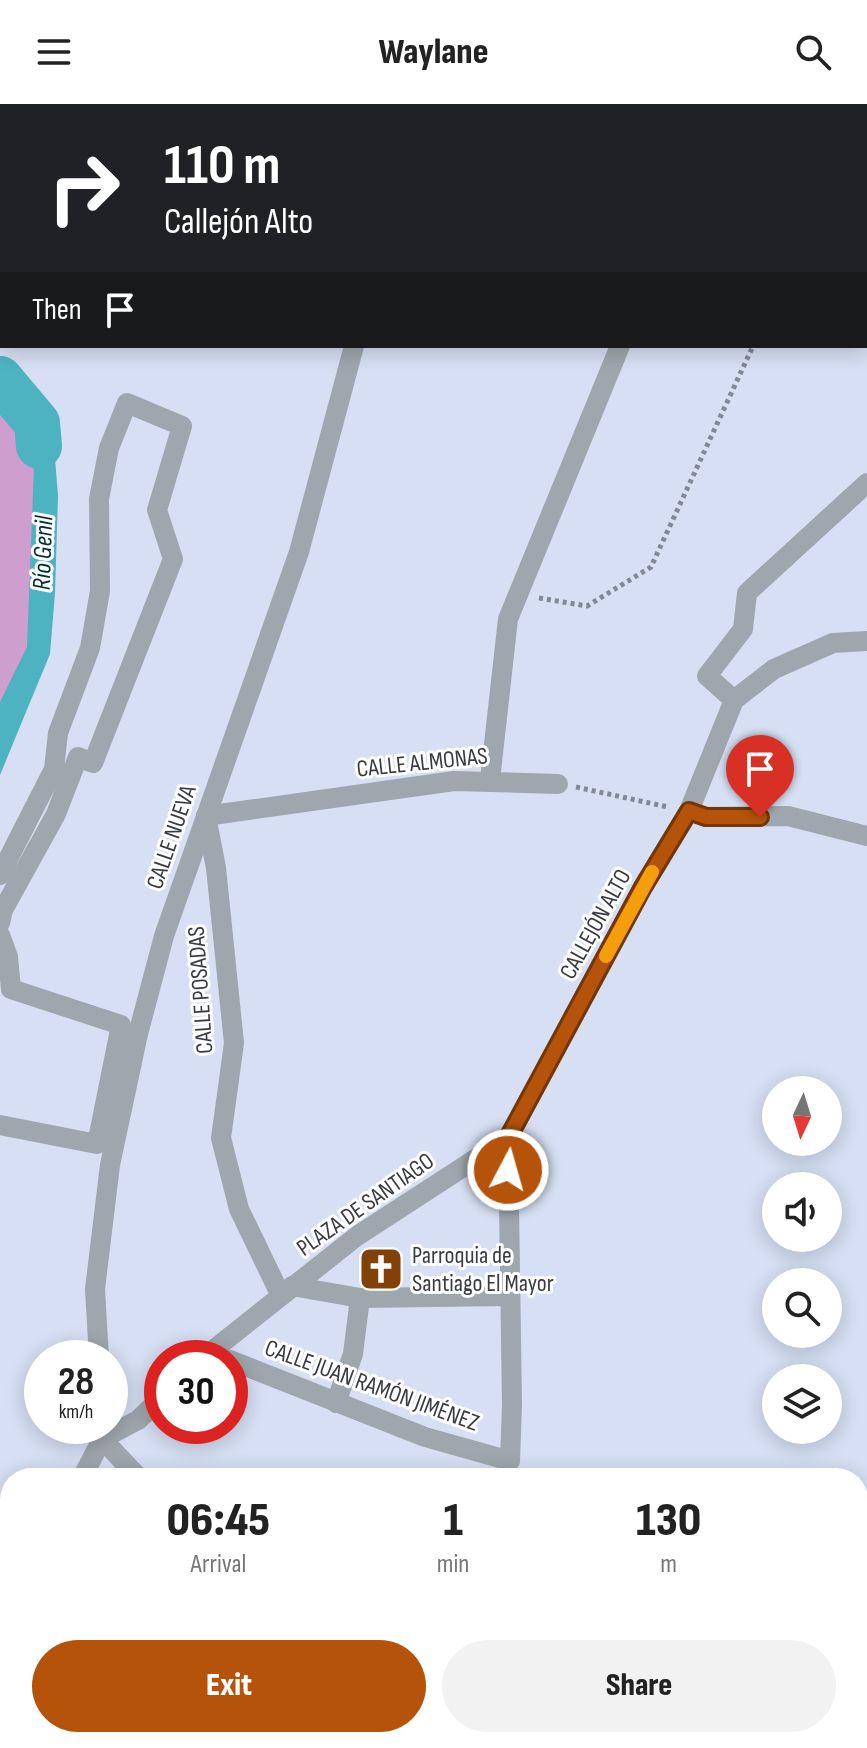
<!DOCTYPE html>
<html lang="en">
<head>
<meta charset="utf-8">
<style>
	:root { --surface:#fff; --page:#f2f2f2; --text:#222; --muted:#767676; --accent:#b45309 }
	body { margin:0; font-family:"Sofia Sans Condensed",sans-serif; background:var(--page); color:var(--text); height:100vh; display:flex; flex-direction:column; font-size:30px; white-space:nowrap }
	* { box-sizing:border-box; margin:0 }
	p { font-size:26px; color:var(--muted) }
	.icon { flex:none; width:44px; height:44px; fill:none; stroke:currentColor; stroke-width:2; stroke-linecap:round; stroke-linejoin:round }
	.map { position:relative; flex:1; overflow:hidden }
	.sheet { position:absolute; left:0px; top:1364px; width:868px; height:280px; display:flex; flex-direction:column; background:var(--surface); border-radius:32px 32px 0 0; box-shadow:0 4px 20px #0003 }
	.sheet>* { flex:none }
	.hud { position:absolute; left:0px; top:0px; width:868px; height:244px; box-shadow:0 4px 20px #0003; background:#202124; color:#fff; overflow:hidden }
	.needle { width:52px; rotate:184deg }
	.fabs { position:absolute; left:762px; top:972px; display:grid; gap:16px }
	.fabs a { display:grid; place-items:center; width:80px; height:80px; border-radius:50%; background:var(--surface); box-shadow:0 4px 20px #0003; font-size:40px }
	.speed { position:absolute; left:24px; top:1236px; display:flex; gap:16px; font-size:40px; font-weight:700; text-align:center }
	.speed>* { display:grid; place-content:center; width:104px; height:104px; border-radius:50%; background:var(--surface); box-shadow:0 4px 20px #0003; line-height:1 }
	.speed small { font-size:20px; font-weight:400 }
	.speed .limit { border:12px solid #d22; background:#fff; color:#111 }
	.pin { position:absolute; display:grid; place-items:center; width:68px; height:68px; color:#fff; margin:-82px -34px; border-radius:50% 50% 50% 0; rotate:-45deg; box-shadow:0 0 8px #0007 }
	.pin .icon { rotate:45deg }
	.me { position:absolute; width:88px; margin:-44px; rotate:6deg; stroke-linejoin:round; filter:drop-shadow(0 0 6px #0008) }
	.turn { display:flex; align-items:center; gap:28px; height:168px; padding:0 32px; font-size:36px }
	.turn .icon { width:104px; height:104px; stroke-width:2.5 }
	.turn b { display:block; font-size:56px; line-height:68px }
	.then { display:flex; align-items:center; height:76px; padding:0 32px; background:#0003; gap:16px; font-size:30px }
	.eta { display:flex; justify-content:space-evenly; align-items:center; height:136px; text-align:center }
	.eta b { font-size:48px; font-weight:800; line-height:56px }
	.primary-button { display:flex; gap:16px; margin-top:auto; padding:16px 32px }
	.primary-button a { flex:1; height:92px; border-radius:48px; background:var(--accent); color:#fff; font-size:32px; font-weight:800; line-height:92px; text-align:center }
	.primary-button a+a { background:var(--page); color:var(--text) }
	header { display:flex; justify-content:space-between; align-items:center; height:104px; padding:0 32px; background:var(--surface); font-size:36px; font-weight:800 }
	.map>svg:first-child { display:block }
</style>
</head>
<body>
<header><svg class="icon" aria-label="menu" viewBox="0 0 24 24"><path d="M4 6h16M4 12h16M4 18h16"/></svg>Waylane<svg class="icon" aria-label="search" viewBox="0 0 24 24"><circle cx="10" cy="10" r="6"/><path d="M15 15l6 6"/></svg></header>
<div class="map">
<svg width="867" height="1644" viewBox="0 0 867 1644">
	<rect width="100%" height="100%" fill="#d6dff3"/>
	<polygon fill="#cd9ece" points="0,275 37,319 37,555 0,629"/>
	<g fill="#4eb3c1">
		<polygon points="29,282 53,329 58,392 55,489 50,550 0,671 0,598 27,543 34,362 27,320 1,293"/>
		<polygon points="0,1453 10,1459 10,1633 0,1622"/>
		<polygon points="11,1634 157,1634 165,1644 21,1644"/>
	</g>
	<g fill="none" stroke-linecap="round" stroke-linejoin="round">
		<polyline stroke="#4eb3c1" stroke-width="46" points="0,275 37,319 39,342"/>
		<g stroke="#828896" stroke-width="5" stroke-dasharray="4 4" stroke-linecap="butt">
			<polyline points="788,2 789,0"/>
			<polyline points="539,494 587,502 651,463 753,242"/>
			<polyline points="576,683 668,703"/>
		</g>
		<g stroke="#9ea7ad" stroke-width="20">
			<polyline points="453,2 454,0"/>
			<polyline points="715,2 715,0"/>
			<polyline points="734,596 707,572 743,525 747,489 867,379"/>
			<polyline points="490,676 508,515 620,242"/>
			<polyline points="689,707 706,713 788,712 867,732"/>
			<polyline points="206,712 216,764 234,939 221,1034 239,1105 280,1190"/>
			<polyline points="206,712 454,677 558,680"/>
			<polyline points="0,771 54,665 58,629 90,544 100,487 99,395 109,344 127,299 182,322 157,406 173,455 93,659 78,653 56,710 3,806 0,819"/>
			<polyline points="0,831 8,853 11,885 121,921 97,1040 0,1021"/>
			<polyline points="292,1182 360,1194 508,1192"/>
			<polyline points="99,1254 95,1185 110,1061 138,930 164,832 299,448 354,242"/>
			<polyline points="203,1254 357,1132 508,1034"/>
			<polyline points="230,1256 425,1333 510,1357 512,1300 508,1034 643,783 689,707 734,596 774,565 833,539 867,537"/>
			<polyline points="336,1299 353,1250 360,1194"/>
			<polyline points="102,1335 139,1374"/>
			<polyline points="82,1374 102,1335 138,1316 162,1293"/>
			<polyline points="0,1471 10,1459"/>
			<polyline points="348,1634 358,1644"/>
		</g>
	</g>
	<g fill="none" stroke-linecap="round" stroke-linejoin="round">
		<g stroke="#753606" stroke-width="20">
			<polyline id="route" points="508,1066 508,1034 643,783 689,707 706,713 760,713"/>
		</g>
		<use href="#route" stroke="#b45309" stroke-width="14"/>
		<polyline stroke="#f59e0b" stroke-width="14" points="606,852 652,768"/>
	</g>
	<defs>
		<g id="church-square" transform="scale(2.3)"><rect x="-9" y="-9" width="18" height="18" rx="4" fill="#824206" stroke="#fff"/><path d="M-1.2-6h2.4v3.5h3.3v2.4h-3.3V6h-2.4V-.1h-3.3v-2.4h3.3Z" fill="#fff"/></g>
	</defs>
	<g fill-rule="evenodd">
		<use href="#church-square" x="381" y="1165"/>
	</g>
	<g text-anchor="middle" stroke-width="6" stroke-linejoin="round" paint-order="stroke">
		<g font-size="24" fill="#383b43" stroke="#fff">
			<text transform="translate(422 658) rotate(-6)" y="8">CALLE ALMONAS</text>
			<text transform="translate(171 733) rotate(-71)" y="8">CALLE NUEVA</text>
			<text transform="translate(595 820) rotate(-61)" y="8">CALLEJÓN ALTO</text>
			<text transform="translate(200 886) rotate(-94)" y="8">CALLE POSADAS</text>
			<text transform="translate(365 1100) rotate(-35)" y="8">PLAZA DE SANTIAGO</text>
			<text transform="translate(372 1281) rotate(20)" y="8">CALLE JUAN RAMÓN JIMÉNEZ</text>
		</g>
		<g font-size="24" fill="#383b43" stroke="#fff" text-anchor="start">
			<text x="412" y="1159">Parroquia de<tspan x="412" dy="28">Santiago El Mayor</tspan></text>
		</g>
		<g font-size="26" font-style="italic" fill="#003036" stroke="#fff">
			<text transform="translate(42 449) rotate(-88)" y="9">Río Genil</text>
		</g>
	</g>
</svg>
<div class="fabs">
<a><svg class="needle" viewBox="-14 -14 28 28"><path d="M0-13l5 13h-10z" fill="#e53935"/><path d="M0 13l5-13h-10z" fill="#767676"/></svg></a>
<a><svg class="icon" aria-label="sound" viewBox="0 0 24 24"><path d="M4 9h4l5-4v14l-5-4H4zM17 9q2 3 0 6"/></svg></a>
<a><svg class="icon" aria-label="search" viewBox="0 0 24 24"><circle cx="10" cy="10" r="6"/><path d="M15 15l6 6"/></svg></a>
<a><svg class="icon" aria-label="layers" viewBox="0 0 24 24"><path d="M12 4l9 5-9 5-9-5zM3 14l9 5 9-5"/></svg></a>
</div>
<div class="speed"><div>28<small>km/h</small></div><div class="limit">30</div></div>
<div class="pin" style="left:760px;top:713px;background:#d93025"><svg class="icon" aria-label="arrive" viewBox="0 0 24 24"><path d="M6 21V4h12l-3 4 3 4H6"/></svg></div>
<svg class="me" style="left:508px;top:1066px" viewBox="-20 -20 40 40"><circle r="17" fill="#b45309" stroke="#fff" stroke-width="3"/><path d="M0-11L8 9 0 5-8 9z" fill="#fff"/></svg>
<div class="hud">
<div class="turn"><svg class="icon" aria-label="right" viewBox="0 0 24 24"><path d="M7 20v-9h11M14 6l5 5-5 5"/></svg><div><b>110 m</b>Callejón Alto</div></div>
<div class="then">Then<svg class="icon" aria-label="arrive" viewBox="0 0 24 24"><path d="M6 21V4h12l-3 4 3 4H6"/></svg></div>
</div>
<section class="sheet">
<div class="eta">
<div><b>06:45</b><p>Arrival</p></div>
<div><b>1</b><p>min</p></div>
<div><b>130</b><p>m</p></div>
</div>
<div class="primary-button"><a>Exit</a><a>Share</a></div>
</section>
</div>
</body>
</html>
